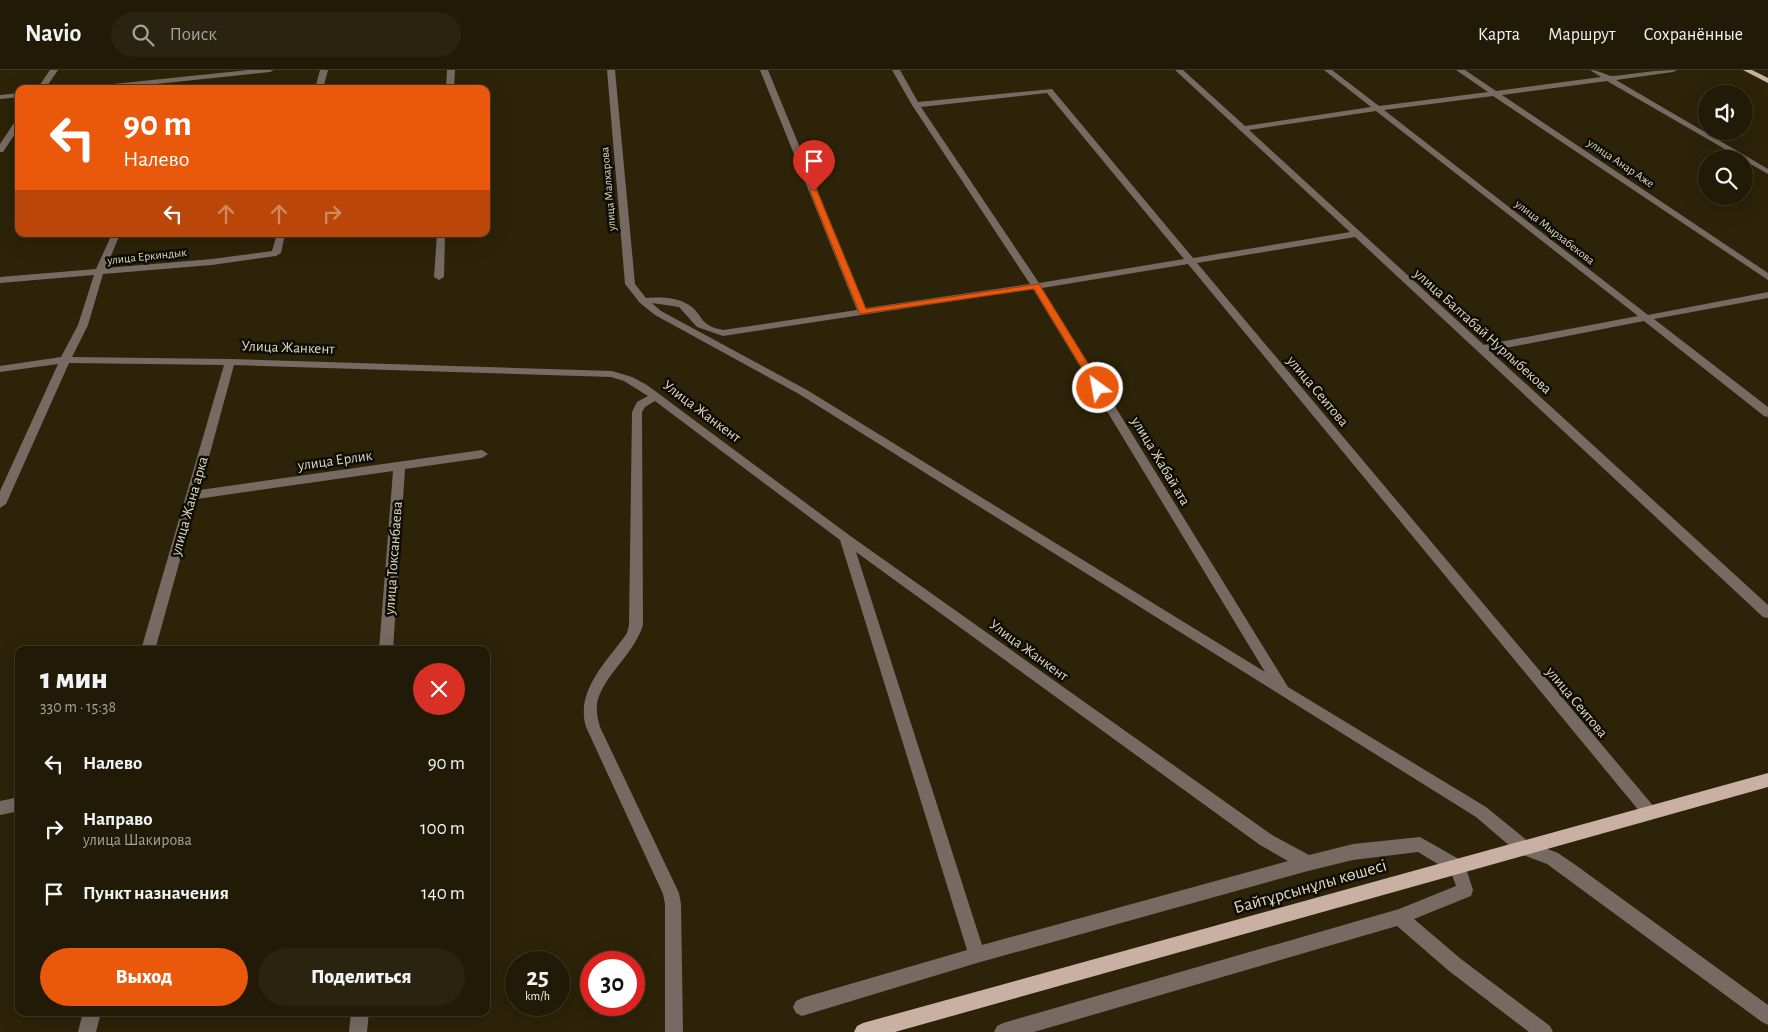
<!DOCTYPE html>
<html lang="ru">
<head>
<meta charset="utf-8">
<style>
	:root { --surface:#211a06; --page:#292310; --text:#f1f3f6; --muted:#a2a19b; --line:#3e3828; --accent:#ea580c }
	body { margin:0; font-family:"Alegreya Sans",sans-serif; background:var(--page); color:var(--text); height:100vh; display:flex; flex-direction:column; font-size:19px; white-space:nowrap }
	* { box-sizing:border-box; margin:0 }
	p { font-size:16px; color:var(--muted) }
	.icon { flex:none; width:28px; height:28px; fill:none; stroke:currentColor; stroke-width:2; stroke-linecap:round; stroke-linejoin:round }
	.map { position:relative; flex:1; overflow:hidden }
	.panel { position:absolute; left:15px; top:576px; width:475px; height:370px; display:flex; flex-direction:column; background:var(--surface); border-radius:10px; box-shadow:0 5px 20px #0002,0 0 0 1px var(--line) }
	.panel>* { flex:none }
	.hud { position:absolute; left:15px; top:15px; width:475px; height:152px; border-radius:10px; box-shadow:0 5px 20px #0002,0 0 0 1px var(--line); background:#ea580c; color:#fff; overflow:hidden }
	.fabs { position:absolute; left:1698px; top:15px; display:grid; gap:10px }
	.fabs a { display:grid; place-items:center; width:55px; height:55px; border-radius:50%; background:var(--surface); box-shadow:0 5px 20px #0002,0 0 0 1px var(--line); font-size:25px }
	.speed { position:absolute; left:505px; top:881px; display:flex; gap:10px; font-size:25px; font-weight:700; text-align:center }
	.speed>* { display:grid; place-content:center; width:65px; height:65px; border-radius:50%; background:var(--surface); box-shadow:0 5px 20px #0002,0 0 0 1px var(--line); line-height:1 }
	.speed small { font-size:12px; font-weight:400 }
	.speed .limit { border:8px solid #d22; background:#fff; color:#111 }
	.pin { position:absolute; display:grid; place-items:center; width:42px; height:42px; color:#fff; margin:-51px -21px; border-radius:50% 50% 50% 0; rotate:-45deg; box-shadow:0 0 5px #0007 }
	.pin .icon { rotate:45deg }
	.me { position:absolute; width:55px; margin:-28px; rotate:328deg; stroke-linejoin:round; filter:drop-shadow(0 0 4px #0008) }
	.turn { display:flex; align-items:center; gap:18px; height:105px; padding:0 25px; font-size:22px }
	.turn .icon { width:65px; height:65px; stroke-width:2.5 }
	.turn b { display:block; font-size:35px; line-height:42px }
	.lanes { display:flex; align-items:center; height:48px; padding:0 25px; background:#0003; justify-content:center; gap:25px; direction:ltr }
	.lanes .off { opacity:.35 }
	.round { display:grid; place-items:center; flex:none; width:52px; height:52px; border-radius:26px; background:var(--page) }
	.overview { display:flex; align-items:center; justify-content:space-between; height:85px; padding:0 25px }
	h1 { font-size:30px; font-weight:800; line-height:38px }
	.button { display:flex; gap:10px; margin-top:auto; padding:10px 25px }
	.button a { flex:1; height:58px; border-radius:30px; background:var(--accent); color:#fff; font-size:20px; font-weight:800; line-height:58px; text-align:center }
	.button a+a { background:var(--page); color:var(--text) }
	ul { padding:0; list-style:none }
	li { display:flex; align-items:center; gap:15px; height:65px; padding:0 25px }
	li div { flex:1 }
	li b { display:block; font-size:19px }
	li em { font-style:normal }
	header { display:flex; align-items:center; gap:30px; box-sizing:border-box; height:70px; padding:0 25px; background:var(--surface); border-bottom:1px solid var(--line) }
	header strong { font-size:24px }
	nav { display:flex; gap:28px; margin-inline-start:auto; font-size:18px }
	.search { width:350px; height:45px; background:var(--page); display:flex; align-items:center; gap:12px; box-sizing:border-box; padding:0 18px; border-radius:28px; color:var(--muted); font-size:19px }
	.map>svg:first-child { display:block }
</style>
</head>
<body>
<header>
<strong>Navio</strong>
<div class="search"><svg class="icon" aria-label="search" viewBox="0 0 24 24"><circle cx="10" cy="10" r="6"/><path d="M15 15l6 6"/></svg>Поиск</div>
<nav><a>Карта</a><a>Маршрут</a><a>Сохранённые</a></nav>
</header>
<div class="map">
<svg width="1768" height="962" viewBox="0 0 1768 962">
	<rect width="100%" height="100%" fill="#2c2308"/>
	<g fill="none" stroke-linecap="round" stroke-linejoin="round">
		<g fill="#766a63" fill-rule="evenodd">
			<polygon points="50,0 58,0 45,19 37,19"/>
			<polygon points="249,0 274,0 270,2 108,19 80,19 84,17"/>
			<polygon points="320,0 328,0 323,19 315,19"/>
			<polygon points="447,0 455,0 454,19 446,19"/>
			<path d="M 607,0 L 615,0 L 635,214 L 646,228 C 659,227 677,227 689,235 C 704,245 698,255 723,260 L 857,240 L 760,0 L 768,0 L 866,238 L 1030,214 L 912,35 L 892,0 L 900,0 L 918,32 L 1052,19 L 1193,188 L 1350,162 L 1175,0 L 1183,0 L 1245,56 L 1371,37 L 1324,0 L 1332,0 L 1379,36 L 1488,22 L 1456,0 L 1465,0 L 1496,21 L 1601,7 L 1590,0 C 1600,0 1606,6 1613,6 C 1634,4 1655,0 1677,0 L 1673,2 L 1616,10 L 1768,99 L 1768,104 L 1607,11 L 1502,25 L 1768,203 L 1768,210 L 1493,26 L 1384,40 L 1648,245 L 1768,222 L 1768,228 L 1654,249 L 1768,337 L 1768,347 L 1764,346 L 1644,251 L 1490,281 L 1768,535 L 1768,548 L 1763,547 L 1355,167 L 1197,193 L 1655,738 L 1658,743 L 1655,748 L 1650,750 L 1645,748 L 1188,194 L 1042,218 L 1288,617 L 1486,737 L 1529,772 L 1558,783 L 1577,796 L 1768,935 L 1768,955 L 1762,952 L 1547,794 L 1518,783 L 1476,747 L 799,324 L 655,245 L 640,233 L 625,214 ZM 1047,23 L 1184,189 L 1039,213 L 921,37 ZM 1376,41 L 1638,246 L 1484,275 L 1249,60 ZM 1033,219 L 1265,602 L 807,320 L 661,241 L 652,233 L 679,237 L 697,257 L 723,266 Z"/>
			<polygon points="19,23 19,27 0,29 0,25"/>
			<polygon points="16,50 19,50 19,58 3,82 0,82 0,74"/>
			<path d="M 112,164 L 120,164 L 106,198 L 212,189 L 272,181 L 277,164 L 285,164 L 281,183 L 276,186 L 212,195 L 103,204 L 88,255 L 72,287 L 230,289 L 612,301 L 632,307 L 647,315 L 849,465 L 1272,765 L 1309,785 L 1353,774 L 1420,767 L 1464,792 L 1473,820 L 1471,826 L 1414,849 L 1461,889 L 1550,956 L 1553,962 L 1529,962 L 1449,901 L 1397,856 L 1034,962 L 994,962 L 997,956 L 1003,953 L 1399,839 L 1456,816 L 1451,802 L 1418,782 L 1353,790 L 1308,801 L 977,893 L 802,946 L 796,943 L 793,937 L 796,931 L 802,928 L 967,880 L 840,470 L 655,331 L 645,337 L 642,342 L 643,555 C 634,583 609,601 599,626 C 595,636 597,647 600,657 L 679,823 L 681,834 L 683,962 L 665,962 L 665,834 L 663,824 L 586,657 C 575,620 607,592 627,563 L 629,555 L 632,342 L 637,332 L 648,326 L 624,311 L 611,307 L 234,295 L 200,420 L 482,380 L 488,384 L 482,388 L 405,399 L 393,580 L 379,580 L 393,401 L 197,429 L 155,580 L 141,580 L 224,295 L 69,293 L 6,434 L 0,438 L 0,421 L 58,294 L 0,302 L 0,296 L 61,287 L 78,255 L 94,205 L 0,213 L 0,207 L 96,199 ZM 856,482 L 1260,775 L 1288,791 L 982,875 Z"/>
			<polygon points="437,164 445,164 444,207 439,210 434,207"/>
			<polygon points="19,727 19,741 0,745 0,731"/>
			<polygon points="83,942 101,942 96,962 78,962"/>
			<polygon points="351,942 369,942 367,962 349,962"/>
		</g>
		<g fill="#cab0a2" fill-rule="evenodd">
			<polygon points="1743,0 1752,0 1768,8 1768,13"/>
			<polygon points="1768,703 1768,717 895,962 854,962 857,956 863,953"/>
		</g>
	</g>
	<polygon fill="#ea580c" stroke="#983908" points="811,119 817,121 866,239 1039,214 1103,318 1102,320 1095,320 1034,219 860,244 810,121"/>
	<g text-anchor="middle" stroke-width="5" stroke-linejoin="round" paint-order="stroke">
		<g font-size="12" fill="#ddd8c9" stroke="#100d04">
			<text transform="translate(1621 93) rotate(34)" y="4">улица Анар Аже</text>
			<text transform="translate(608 119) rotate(-95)" y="4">улица Малхарова</text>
			<text transform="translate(1555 162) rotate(38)" y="4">улица Мырзабекова</text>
			<text transform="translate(147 186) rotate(-6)" y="4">улица Еркиндык</text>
		</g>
		<g font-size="15" fill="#ddd8c9" stroke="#100d04">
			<text transform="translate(1483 261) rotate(42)" y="5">улица Балтабай Нурлыбекова</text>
			<text transform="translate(288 277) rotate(2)" y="5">Улица Жанкент</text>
			<text transform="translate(1318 321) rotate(50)" y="5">улица Сеитова</text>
			<text transform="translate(702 341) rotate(37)" y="5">Улица Жанкент</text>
			<text transform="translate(335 390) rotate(-8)" y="5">улица Ерлик</text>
			<text transform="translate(1161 391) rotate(59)" y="5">улица Жабай ата</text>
			<text transform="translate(189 436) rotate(-74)" y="5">улица Жана арка</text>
			<text transform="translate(393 488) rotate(-86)" y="5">улица Токсанбаева</text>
			<text transform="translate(1029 580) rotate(36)" y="5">Улица Жанкент</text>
			<text transform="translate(1577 632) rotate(50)" y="5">улица Сеитова</text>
		</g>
		<g font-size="18" fill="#ddd8c9" stroke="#100d04">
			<text transform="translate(1310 816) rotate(-16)" y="6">Байтұрсынұлы көшесі</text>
		</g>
	</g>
</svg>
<div class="fabs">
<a><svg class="icon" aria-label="sound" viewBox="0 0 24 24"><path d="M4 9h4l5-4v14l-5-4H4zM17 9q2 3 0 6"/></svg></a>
<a><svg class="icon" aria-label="search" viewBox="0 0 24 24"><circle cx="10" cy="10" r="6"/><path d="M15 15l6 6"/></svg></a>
</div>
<div class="speed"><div>25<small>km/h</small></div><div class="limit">30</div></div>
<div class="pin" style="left:814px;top:121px;background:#d93025"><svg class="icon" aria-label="arrive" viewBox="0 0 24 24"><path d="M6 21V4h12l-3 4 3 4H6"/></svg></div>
<svg class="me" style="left:1098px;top:318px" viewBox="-20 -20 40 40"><circle r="17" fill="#ea580c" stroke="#fff" stroke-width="3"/><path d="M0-11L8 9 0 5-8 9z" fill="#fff"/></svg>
<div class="hud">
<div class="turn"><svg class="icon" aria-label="left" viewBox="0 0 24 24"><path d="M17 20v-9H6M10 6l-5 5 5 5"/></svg><div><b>90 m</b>Налево</div></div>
<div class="lanes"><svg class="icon" aria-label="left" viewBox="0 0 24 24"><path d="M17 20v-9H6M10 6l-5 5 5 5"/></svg><svg class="icon off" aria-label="ahead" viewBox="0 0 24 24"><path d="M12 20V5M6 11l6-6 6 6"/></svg><svg class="icon off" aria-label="ahead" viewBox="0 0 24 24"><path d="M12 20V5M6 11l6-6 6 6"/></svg><svg class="icon off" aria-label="right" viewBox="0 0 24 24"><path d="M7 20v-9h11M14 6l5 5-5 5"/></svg></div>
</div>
<section class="panel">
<div class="overview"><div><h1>1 мин</h1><p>330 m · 15:38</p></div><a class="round" style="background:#d93025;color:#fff"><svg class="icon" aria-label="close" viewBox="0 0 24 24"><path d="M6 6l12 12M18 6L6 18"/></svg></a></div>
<ul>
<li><svg class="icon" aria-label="left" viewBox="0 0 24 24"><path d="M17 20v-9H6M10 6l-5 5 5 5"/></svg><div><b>Налево</b></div><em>90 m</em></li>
<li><svg class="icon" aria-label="right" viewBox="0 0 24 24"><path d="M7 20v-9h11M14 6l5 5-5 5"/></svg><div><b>Направо</b><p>улица Шакирова</p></div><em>100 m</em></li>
<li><svg class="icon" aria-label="arrive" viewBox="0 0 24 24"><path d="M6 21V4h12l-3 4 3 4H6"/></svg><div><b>Пункт назначения</b></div><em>140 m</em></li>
</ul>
<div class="button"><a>Выход</a><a>Поделиться</a></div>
</section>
</div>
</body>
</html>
